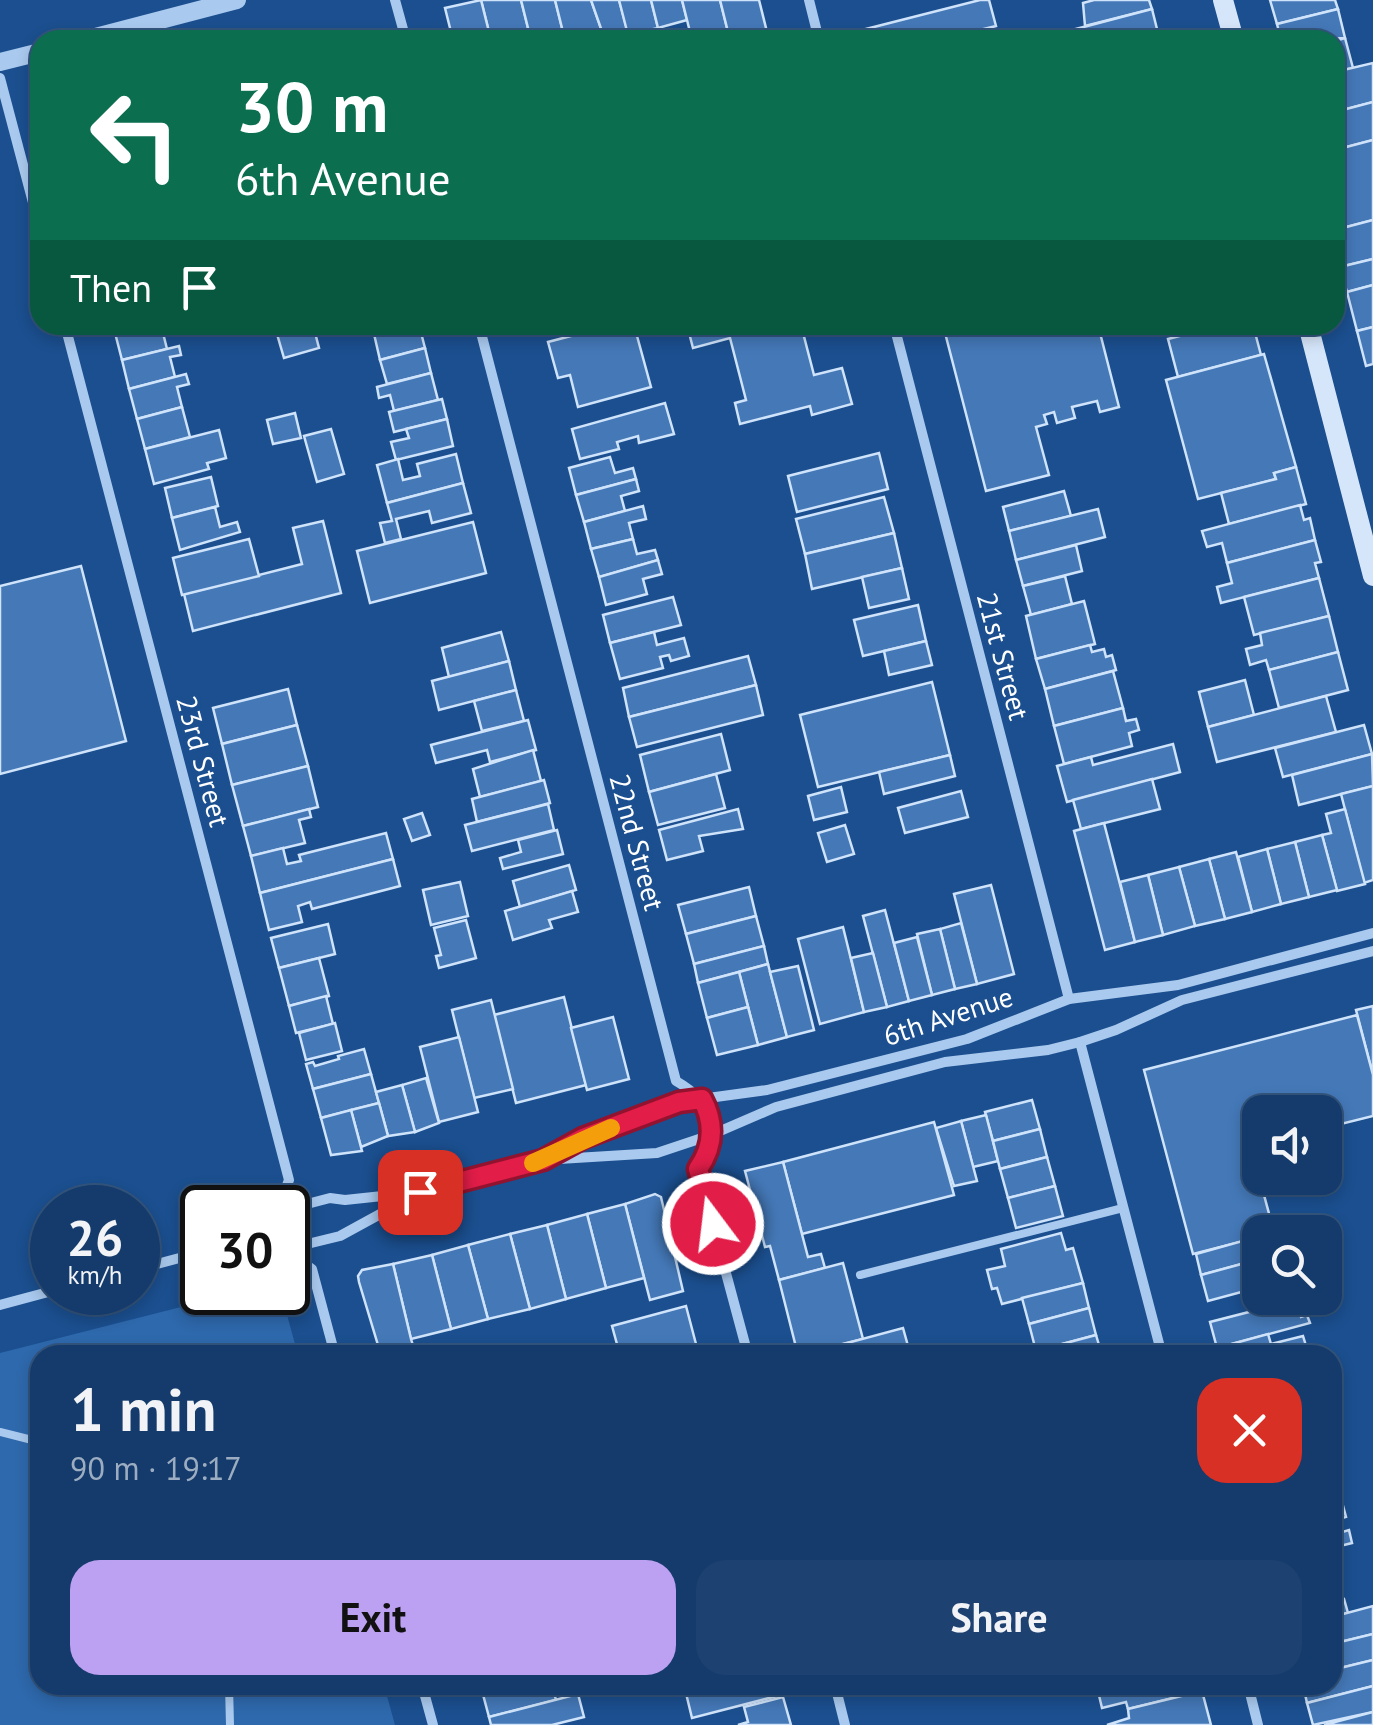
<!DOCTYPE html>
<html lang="en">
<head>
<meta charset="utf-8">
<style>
	:root { --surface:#143b6b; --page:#1d4271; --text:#f1f3f6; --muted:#9dadc1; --line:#33557e; --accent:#bca0f2 }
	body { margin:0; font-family:"PT Sans",sans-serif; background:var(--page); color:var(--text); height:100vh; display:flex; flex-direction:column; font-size:38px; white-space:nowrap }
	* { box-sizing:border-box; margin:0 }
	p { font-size:32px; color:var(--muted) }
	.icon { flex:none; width:55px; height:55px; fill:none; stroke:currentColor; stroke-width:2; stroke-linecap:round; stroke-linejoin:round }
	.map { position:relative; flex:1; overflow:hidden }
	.panel { position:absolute; left:30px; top:1345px; width:1312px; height:350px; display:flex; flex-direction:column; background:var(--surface); border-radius:30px; box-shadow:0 5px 15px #0003,0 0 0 2px var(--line) }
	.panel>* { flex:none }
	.top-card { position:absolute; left:30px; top:30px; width:1315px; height:305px; border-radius:30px; box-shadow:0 5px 15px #0003,0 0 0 2px var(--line); background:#0b6e4f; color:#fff; overflow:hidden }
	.tools { position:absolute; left:1242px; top:1095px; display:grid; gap:20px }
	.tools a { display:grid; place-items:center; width:100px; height:100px; border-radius:20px; background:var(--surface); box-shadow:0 5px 15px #0003,0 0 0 2px var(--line); font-size:50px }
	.speed { position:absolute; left:30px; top:1185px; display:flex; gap:20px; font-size:50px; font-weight:700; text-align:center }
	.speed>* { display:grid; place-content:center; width:130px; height:130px; border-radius:50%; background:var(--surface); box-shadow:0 5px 15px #0003,0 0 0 2px var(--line); line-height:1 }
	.speed small { font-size:25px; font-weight:400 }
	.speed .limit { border:5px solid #111; border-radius:15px; background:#fff; color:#111 }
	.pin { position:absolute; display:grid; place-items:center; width:85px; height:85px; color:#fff; margin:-42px; border-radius:20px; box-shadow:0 5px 15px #0006 }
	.me { position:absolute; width:110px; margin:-55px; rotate:345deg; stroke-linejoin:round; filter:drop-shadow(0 0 8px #0008) }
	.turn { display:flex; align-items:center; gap:35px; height:210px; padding:0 40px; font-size:45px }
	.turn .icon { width:130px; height:130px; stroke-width:2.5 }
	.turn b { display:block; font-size:70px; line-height:85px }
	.then { display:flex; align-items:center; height:95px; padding:0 40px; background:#0003; gap:20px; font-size:38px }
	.round { display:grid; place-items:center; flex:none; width:105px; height:105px; border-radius:30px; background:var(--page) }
	.headline { display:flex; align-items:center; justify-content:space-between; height:170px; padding:0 40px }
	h1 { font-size:60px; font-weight:700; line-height:75px }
	.button { display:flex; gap:20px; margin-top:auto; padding:20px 40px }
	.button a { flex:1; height:115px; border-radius:30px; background:var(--accent); color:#111; font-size:40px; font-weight:700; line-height:115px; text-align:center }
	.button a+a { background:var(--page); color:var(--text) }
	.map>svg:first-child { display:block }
</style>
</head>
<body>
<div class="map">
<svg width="1373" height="1725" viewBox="0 0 1373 1725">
	<rect width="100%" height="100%" fill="#1b4f8f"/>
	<polygon fill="#2e69ad" points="236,1293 281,1293 298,1355 40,1355 40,1685 384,1685 395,1725 0,1725 0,1353"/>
	<g fill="#4478b7" stroke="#cfe3fa" stroke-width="2.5">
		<polygon points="481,0 521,0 531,40 491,40"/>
		<polygon points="481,0 491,40 453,40 445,8"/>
		<polygon points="521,0 555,0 565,40 531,40"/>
		<polygon points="555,0 591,0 605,40 565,40"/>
		<polygon points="591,0 619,0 630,40 605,40"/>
		<polygon points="619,0 651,0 658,28 628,35"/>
		<polygon points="651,0 682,0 687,20 658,28"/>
		<polygon points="682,0 720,0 730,40 692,40"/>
		<polygon points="720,0 759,0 769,40 730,40"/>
		<polygon points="980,0 989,0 996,26 939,40 868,40 866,29"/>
		<polygon points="1094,0 1149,0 1152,9 1085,26 1083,3"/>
		<polygon points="1270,0 1335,0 1338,9 1277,24"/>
		<polygon points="1152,9 1158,33 1130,40 1079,40 1076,29"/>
		<polygon points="1338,9 1345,38 1281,40 1277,24"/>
		<polygon points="1345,38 1353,68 1335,72 1335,41"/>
		<polygon points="1373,63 1373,102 1335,112 1335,72"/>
		<polygon points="1373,102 1373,140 1335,150 1335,112"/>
		<polygon points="1373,140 1373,220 1335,230 1335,150"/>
		<polygon points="1373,220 1373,259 1340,267 1335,230"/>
		<polygon points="1373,259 1373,285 1347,292 1340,267"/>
		<polygon points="1373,285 1373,327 1357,331 1347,292"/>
		<polygon points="130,325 161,325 167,349 122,360 114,329"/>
		<polygon points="306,325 313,325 319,348 284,358 277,334"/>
		<polygon points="372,325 409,325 374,334"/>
		<polygon points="409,325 419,325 425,348 380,360 374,334"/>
		<polygon points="613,325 634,325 651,387 578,407 570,375 558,378 548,342"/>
		<polygon points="687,325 801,325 814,375 842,368 852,404 812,415 810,406 740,424 735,403 746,400 730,338 693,348"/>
		<polygon points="943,325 1098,325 1119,407 1100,412 1097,401 1072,407 1075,418 1057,423 1054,412 1044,415 1047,424 1036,427 1049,475 986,491"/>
		<polygon points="1222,325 1253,325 1261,355 1178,377 1168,339"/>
		<polygon points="1373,327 1373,364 1366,366 1357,331"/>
		<polygon points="179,346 181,355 170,357 175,377 129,389 122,360"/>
		<polygon points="425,348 431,373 387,384 380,360"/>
		<polygon points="1264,354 1296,467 1274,473 1276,479 1198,499 1166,380"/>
		<polygon points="431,373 438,400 394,411 390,395 379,398 377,387"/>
		<polygon points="186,374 189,384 177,387 182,407 137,419 129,389"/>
		<polygon points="442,399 447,419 394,432 389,412"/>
		<polygon points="665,403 674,434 639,443 638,436 617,442 619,449 580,459 572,429"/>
		<polygon points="182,407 190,437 145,449 137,419"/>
		<polygon points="295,413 301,438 273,444 267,420"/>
		<polygon points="447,419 453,446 396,460 391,442 409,438 406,429"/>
		<polygon points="331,429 344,474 317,482 304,436"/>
		<polygon points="219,430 226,458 207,463 209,469 154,484 145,449"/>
		<polygon points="879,453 888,489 797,512 788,476"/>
		<polygon points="456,454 463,483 387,503 377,465 398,459 403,480 420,476 417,464"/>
		<polygon points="610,457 615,473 633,468 636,479 576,495 569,468"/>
		<polygon points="1296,467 1306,504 1229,524 1221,493 1276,479 1274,473"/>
		<polygon points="211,477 218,506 172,518 165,488"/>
		<polygon points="636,479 639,491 621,496 625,511 584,522 576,495"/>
		<polygon points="463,483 471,513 432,523 429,511 396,519 401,539 385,543 380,523 392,521 387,503"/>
		<polygon points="1064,491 1071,516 1009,531 1003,507"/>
		<polygon points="884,497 894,533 805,554 796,519"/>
		<polygon points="1300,505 1304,520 1310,518 1315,540 1227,563 1222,543 1207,547 1202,531"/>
		<polygon points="643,506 646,519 629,523 633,539 591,549 584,522"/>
		<polygon points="215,507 220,527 237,522 240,532 180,550 172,518"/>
		<polygon points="1098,509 1105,537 1016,560 1009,531"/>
		<polygon points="323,521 341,593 193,631 184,594 302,564 293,528"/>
		<polygon points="473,522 486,573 370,603 357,551"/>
		<polygon points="894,533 902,568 812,589 805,554"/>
		<polygon points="249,539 259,576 182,595 173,558"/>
		<polygon points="633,539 637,554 655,550 658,560 599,577 591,549"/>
		<polygon points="1315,540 1321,562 1315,563 1319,578 1221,603 1217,587 1232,583 1227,563"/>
		<polygon points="1076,545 1082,571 1023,586 1016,560"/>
		<polygon points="658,560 662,574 643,579 647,594 606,605 599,577"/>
		<polygon points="81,566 126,741 0,774 0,586"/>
		<polygon points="902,568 909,599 869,608 862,577"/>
		<polygon points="1065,576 1072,604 1031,615 1023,586"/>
		<polygon points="1319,578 1329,616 1254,635 1244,597"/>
		<polygon points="673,597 681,625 610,643 603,615"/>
		<polygon points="1084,601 1095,644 1036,659 1026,616"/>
		<polygon points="918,605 926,641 863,656 854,620"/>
		<polygon points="1329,616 1338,652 1269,670 1266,660 1250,665 1246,649 1262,645 1260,633"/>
		<polygon points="501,632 509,661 449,677 442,648"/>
		<polygon points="654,632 657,645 684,638 689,656 671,661 669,655 660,657 663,668 620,679 610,643"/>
		<polygon points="926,641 932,665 889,675 884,651"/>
		<polygon points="1090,645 1092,652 1104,649 1106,657 1112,655 1116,670 1045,689 1036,659"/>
		<polygon points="1338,652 1348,690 1279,708 1269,670"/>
		<polygon points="748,656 756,685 629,717 623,688"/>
		<polygon points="509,661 516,690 439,710 432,681"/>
		<polygon points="1113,671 1123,708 1054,726 1045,689"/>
		<polygon points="1245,680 1254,715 1208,727 1199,692"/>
		<polygon points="932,682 950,755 818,787 800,715"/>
		<polygon points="756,685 763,715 637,747 629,717"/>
		<polygon points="288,689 297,725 222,744 213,708"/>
		<polygon points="516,690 524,721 482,731 474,701"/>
		<polygon points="1326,696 1336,732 1217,762 1208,727"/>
		<polygon points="1123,708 1126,721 1136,719 1139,730 1129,733 1132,746 1064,764 1054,726"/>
		<polygon points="528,720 536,750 490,762 487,750 436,763 431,745"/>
		<polygon points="297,725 308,766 232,785 222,744"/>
		<polygon points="1364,725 1372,754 1283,777 1275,748"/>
		<polygon points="721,734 730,770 649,792 640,755"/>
		<polygon points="1173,744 1180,772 1067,802 1057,766 1091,757 1093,765"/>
		<polygon points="533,750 541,781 480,797 473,769"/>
		<polygon points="1372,754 1373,786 1299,805 1292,775"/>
		<polygon points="950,755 955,776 884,794 879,772"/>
		<polygon points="308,766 318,807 243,826 232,785"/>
		<polygon points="716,774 725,808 658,825 649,792"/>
		<polygon points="1152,779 1160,809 1081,829 1073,800"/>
		<polygon points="544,780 550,803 477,822 472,799"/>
		<polygon points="1373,786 1373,880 1364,883 1341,794"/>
		<polygon points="841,787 847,812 814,820 808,796"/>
		<polygon points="961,791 968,817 905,833 898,808"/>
		<polygon points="548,804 554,830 472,851 465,825"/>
		<polygon points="309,809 311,817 299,820 305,843 251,856 243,826"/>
		<polygon points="738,809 743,829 699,836 703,851 667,860 659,830"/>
		<polygon points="1345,809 1365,884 1337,891 1322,835 1331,833 1326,814"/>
		<polygon points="422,813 430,835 412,841 404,819"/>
		<polygon points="1104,823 1135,942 1105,950 1074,831"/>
		<polygon points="845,825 854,854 827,862 818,833"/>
		<polygon points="557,830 563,854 503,869 500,858 521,852 518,840"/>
		<polygon points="386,833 393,859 260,893 251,856 283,848 287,864 301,861 299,855"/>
		<polygon points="1322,835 1337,890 1309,897 1295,842"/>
		<polygon points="1295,842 1309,897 1281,904 1267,849"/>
		<polygon points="1267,849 1281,904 1252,912 1238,857"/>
		<polygon points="1236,852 1252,912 1225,919 1209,859"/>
		<polygon points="393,859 400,886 312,909 310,902 298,906 302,922 269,930 260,893"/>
		<polygon points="1209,859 1225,919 1195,926 1179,867"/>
		<polygon points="569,865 576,890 520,907 513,881"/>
		<polygon points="1179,867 1195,926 1163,935 1148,875"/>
		<polygon points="1148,875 1163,935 1135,942 1120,882"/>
		<polygon points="460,882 468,916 431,925 423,890"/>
		<polygon points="991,885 1014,974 977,984 954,894"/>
		<polygon points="749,887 756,916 686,934 678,905"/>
		<polygon points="572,891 578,912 549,920 552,928 513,940 505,911"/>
		<polygon points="885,910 909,1001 887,1007 863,916"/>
		<polygon points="756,916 764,946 694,964 686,934"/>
		<polygon points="466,920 476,958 439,968 436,956 441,955 434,928"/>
		<polygon points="961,923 977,984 955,989 940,929"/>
		<polygon points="328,924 335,954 279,968 271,938"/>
		<polygon points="843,927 864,1012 820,1024 798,939"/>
		<polygon points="940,929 955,989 932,995 917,934"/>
		<polygon points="917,937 932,995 909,1001 894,943"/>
		<polygon points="764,946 768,964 698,983 694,964"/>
		<polygon points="873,953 887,1007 864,1012 851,958"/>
		<polygon points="319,958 329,996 289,1006 279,968"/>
		<polygon points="768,964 787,1037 758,1045 739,972"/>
		<polygon points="798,966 814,1030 787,1037 770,972"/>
		<polygon points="739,972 748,1007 707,1018 698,983"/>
		<polygon points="326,996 333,1024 296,1033 289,1006"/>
		<polygon points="564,997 586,1085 516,1103 494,1015"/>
		<polygon points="491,1000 513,1089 474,1098 452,1010"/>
		<polygon points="1373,1006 1373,1075 1356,1010"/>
		<polygon points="748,1007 758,1045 717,1055 707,1018"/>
		<polygon points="1357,1015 1373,1075 1373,1116 1325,1128 1325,1112 1260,1112 1260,1145 1251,1147 1274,1232 1260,1232 1260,1237 1193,1254 1144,1070"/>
		<polygon points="613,1017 629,1079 587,1090 571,1028"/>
		<polygon points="335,1023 342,1051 306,1060 299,1033"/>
		<polygon points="459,1037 478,1112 439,1122 420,1047"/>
		<polygon points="364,1049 371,1074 313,1089 306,1064 313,1062 315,1066 339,1059 338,1056"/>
		<polygon points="371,1074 379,1103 321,1118 313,1089"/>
		<polygon points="426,1078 439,1123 415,1132 402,1085"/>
		<polygon points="402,1085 415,1132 388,1136 376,1092"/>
		<polygon points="1032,1100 1040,1129 993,1141 985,1112"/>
		<polygon points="379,1103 388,1136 361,1147 351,1110"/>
		<polygon points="351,1110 362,1151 331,1155 321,1118"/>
		<polygon points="986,1115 998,1161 973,1167 961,1121"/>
		<polygon points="961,1121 977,1181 954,1186 936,1128"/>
		<polygon points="934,1122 954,1195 802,1234 783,1162"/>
		<polygon points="1040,1129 1047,1157 1000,1169 993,1141"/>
		<polygon points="1047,1157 1055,1186 1008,1198 1000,1169"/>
		<polygon points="783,1162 808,1257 821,1254 825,1268 779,1280 770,1246 765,1247 745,1171"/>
		<polygon points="1055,1186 1063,1216 1016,1228 1008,1198"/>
		<polygon points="655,1194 661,1197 683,1291 650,1300 625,1204"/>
		<polygon points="625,1204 644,1278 606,1288 587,1214"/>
		<polygon points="587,1214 606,1288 566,1299 547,1225"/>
		<polygon points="547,1225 566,1299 530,1309 510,1234"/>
		<polygon points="1061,1233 1066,1250 1073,1248 1083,1283 1002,1304 997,1288 992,1289 987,1270 1005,1266 1001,1249"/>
		<polygon points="510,1234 530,1309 488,1319 468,1245"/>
		<polygon points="1246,1240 1248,1248 1260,1245 1260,1259 1201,1275 1196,1254"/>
		<polygon points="468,1245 488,1319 451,1329 432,1255"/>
		<polygon points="432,1255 451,1329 411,1339 393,1264"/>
		<polygon points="1260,1259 1260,1287 1208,1301 1201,1275"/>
		<polygon points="843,1263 863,1339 798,1355 779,1280"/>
		<polygon points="393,1264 411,1339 416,1355 381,1355 359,1282 358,1276 362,1270"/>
		<polygon points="1083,1283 1089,1308 1029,1324 1022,1298"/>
		<polygon points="1296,1300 1301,1317 1307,1315 1310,1323 1217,1348 1210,1322"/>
		<polygon points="686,1306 696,1344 656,1355 620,1355 612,1326"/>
		<polygon points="1089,1308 1096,1335 1036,1351 1029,1324"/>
		<polygon points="903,1328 910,1353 811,1355 810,1353"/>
		<polygon points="1268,1334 1271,1344 1303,1336 1307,1349 1282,1355 1218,1355 1217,1348"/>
		<polygon points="1096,1335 1102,1355 1020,1355 1036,1351"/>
		<polygon points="1342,1502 1346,1517 1332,1521 1332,1504"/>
		<polygon points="1349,1530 1352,1543 1332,1548 1332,1535"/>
		<polygon points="1332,1590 1336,1601 1344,1599 1348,1613 1332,1617"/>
		<polygon points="1373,1606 1373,1634 1332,1644 1332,1617"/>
		<polygon points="1373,1634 1373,1660 1332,1670 1332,1644"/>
		<polygon points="1373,1660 1373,1686 1307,1703 1303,1685 1332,1685 1332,1670"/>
		<polygon points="491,1685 552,1685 556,1700 489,1717 481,1687"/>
		<polygon points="684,1685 774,1685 777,1696 692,1718"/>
		<polygon points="1105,1685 1201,1685 1202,1691 1128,1709 1126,1702 1102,1708 1097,1687"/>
		<polygon points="1373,1686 1373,1712 1313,1725 1307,1703"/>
		<polygon points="1202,1691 1211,1725 1107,1725 1129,1718 1128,1709"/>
		<polygon points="578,1694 584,1717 552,1725 491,1725 489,1717"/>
		<polygon points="783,1697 791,1725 738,1725 748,1722 744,1707"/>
		<polygon points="1373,1712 1373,1725 1324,1725"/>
	</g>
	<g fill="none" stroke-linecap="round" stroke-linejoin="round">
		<g stroke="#a9c9ee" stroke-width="8">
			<polyline points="860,1275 1123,1208"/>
			<polyline points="0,1432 40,1442"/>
			<polyline points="229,1685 230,1725"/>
		</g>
		<g stroke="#a9c9ee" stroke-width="10">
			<polyline points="395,0 406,40"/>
			<polyline points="809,0 819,40"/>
			<polyline points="0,78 40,229"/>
			<polyline points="65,325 289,1180 278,1208"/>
			<path d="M 479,325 L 676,1081 C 713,1102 723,1132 698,1169 L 748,1355"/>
			<polyline points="894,325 1069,999"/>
			<polyline points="1080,1042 1162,1355"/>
			<polyline points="548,1157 583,1138 679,1102 767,1090 967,1039 1069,999 1178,985 1373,933"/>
			<polyline points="288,1209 330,1198 345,1200 420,1192 543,1160 657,1153 711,1135 776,1107 945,1062 1048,1050 1080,1042 1116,1030 1182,1000 1373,951"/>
			<polyline points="288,1243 295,1247 340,1236 415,1195"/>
			<polyline points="288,1252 312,1269 335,1355"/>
			<polyline points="138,1269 202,1252"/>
			<polyline points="0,1305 52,1291"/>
			<polyline points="422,1685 433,1725"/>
			<polyline points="835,1685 845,1725"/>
			<polyline points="1248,1685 1258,1725"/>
		</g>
		<g stroke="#a9c9ee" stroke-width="18">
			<polyline points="84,40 237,0"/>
			<polyline points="0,62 40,52"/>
		</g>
		<g stroke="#d6e6fa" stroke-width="20">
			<polyline points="1223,0 1234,40"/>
			<polyline points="1308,325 1373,576"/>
		</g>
	</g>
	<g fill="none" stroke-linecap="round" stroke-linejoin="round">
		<g stroke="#92132f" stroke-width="25">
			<path id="route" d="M 420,1192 L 543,1160 L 583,1138 L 679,1102 L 702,1099 C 715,1123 714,1146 698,1169 L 713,1224"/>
		</g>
		<use href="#route" stroke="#e11d48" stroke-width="18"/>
		<polyline stroke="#f59e0b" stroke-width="18" points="533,1163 611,1128"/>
	</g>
	<g text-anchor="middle" stroke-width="8" stroke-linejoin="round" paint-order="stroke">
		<g font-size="28" fill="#fff" stroke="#1b4f8f">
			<text transform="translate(1003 656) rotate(75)" y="10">21st Street</text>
			<text transform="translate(203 761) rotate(75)" y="10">23rd Street</text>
			<text transform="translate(637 842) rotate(75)" y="10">22nd Street</text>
			<text transform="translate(948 1016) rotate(-18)" y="10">6th Avenue</text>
		</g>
	</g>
</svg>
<div class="tools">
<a><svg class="icon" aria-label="sound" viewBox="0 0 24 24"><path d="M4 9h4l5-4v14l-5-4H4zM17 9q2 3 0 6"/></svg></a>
<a><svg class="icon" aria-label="search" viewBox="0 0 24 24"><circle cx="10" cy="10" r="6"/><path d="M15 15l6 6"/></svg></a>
</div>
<div class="speed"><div>26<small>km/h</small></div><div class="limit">30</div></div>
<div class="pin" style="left:420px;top:1192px;background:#d93025"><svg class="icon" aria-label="arrive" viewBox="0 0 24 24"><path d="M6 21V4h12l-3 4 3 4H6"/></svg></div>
<svg class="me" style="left:713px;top:1224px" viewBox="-20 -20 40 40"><circle r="17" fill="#e11d48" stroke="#fff" stroke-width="3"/><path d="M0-11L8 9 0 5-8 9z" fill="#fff"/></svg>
<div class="top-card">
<div class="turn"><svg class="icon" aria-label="left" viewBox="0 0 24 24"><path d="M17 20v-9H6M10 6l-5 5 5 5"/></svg><div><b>30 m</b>6th Avenue</div></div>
<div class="then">Then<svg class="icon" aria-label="arrive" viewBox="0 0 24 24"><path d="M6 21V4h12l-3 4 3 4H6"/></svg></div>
</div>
<section class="panel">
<div class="headline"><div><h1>1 min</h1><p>90 m · 19:17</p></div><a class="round" style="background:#d93025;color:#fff"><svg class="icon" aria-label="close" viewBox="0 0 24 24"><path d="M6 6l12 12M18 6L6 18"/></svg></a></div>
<div class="button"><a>Exit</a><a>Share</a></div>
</section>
</div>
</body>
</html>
